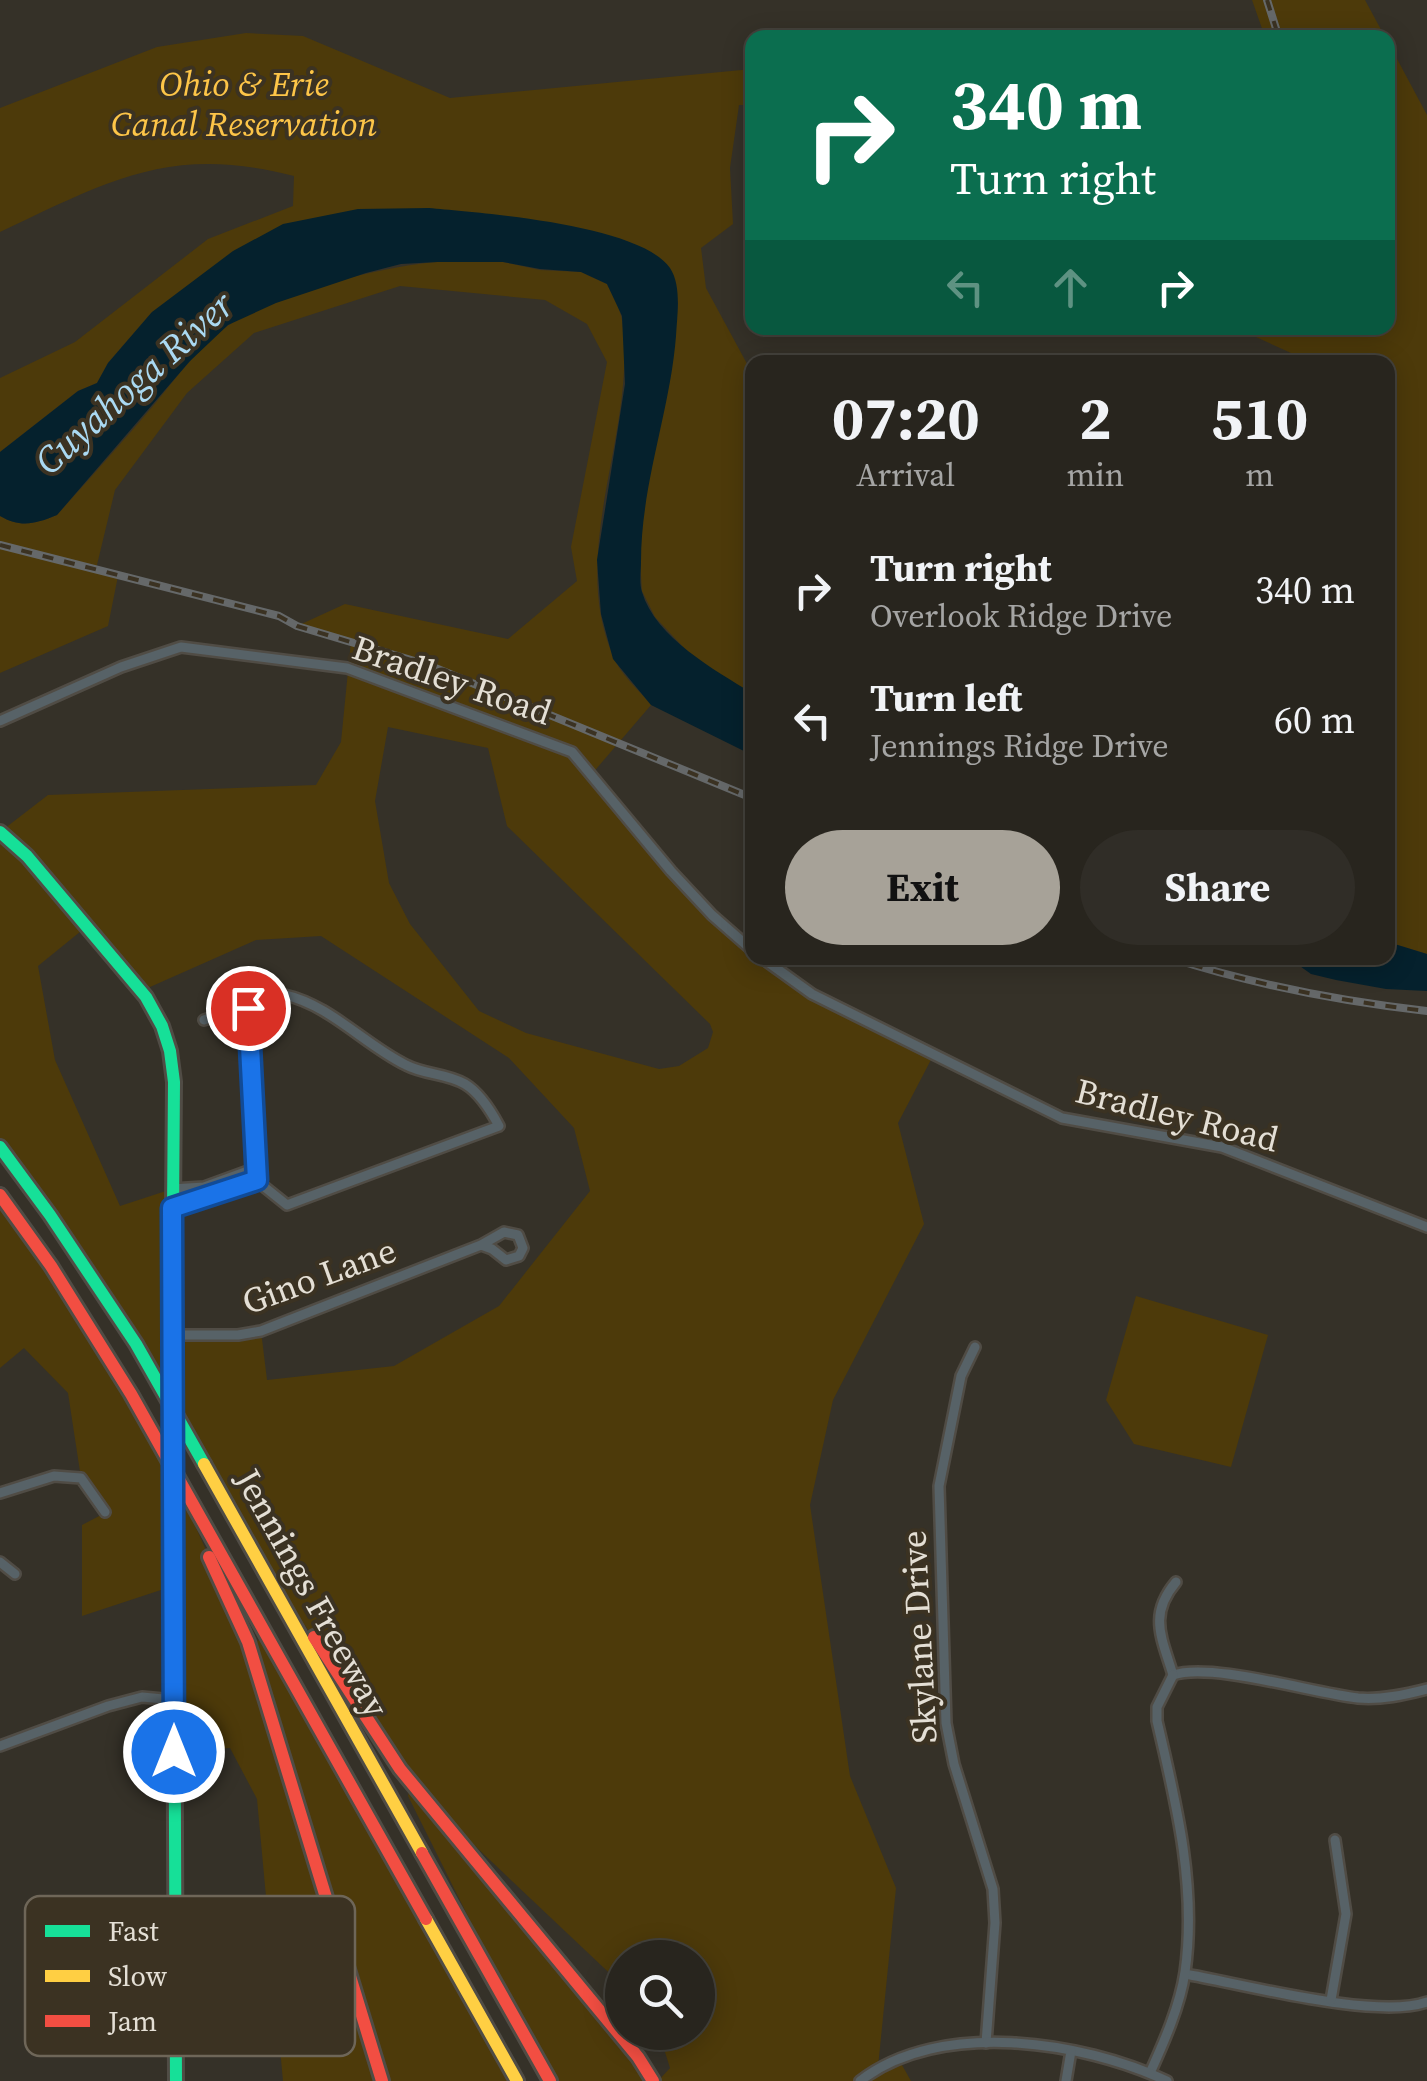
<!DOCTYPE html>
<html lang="en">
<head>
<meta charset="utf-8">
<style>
	:root { --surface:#28251e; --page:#302d27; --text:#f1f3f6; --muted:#a5a5a4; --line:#44423c; --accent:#a7a298 }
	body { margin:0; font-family:"Source Serif 4",serif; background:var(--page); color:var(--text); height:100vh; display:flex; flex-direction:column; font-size:38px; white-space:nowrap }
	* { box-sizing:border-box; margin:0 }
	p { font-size:32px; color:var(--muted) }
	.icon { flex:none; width:55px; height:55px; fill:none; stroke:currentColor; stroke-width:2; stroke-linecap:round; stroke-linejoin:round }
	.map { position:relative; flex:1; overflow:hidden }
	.sheet { position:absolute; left:745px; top:355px; width:650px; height:610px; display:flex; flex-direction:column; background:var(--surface); border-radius:20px; box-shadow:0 5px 25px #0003,0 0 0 2px var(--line) }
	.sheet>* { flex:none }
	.hud { position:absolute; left:745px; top:30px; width:650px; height:305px; border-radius:20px; box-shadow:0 5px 25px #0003,0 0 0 2px var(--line); background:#0b6e4f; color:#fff; overflow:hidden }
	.buttons { position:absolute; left:605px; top:1940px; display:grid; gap:20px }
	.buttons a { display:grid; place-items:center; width:110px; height:110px; border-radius:50%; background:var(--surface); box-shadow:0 5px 25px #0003,0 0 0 2px var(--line); font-size:50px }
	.pin { position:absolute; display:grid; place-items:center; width:85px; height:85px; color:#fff; margin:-42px; border:5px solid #fff; border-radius:50%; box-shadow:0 2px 10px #0007 }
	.me { position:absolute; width:110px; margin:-55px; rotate:0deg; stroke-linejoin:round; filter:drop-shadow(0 0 8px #0008) }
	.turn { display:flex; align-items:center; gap:35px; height:210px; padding:0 40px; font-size:45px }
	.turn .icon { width:130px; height:130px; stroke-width:2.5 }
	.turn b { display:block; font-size:70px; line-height:85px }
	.lanes { display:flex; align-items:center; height:95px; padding:0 40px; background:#0003; justify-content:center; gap:50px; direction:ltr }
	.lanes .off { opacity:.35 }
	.eta { display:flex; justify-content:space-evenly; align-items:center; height:170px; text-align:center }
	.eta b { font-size:60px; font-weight:700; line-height:70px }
	.cta { display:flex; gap:20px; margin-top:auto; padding:20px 40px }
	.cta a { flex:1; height:115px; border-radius:60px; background:var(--accent); color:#111; font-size:40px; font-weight:700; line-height:115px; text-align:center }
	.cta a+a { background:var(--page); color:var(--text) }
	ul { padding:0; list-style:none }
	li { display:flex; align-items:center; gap:30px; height:130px; padding:0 40px }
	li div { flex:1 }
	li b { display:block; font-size:38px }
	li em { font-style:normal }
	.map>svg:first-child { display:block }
</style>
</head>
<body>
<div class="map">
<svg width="1427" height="2081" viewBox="0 0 1427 2081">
	<rect width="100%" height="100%" fill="#353128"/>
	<g fill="#4d3a0a" fill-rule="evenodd">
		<polygon points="1252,0 1365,0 1385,37 1265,37"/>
		<path d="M 246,33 L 303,36 L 450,98 L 752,69 L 752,105 L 739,105 L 730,168 L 733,224 L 701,248 L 706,288 L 752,373 L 752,704 L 714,680 L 655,617 L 642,591 L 637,514 L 650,474 L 671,375 L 678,303 L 538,228 L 152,312 L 108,363 L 97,383 L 78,391 L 0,452 L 0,378 L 75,342 L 208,239 L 293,206 L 294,176 C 170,144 109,181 0,232 L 0,108 L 157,47 Z"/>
		<polygon points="1388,42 1427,115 1427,954 1388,942 1388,362 1311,362 1236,328 1388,328"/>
		<path d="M 437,262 L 503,262 L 540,270 L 581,272 L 607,284 C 612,295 620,308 622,320 C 638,431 567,548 613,656 C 620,674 639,690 651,705 L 591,775 L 641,837 L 752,950 L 752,958 L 762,958 L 812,994 L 934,1054 L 898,1123 L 924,1224 L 833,1400 L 810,1505 L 850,1776 L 896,1888 L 878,2067 L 898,2058 L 911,2081 L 658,2081 L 670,2068 L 659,2033 L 698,2032 L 698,1958 L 622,1958 L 622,1985 L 418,1792 L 330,1660 L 272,1580 L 136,1344 L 0,1147 L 0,832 L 48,795 L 316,785 L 341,742 L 351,641 L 297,626 L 345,604 L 508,639 L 577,581 L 571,547 L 607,362 L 587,324 L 545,300 L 400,286 L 254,333 L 187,393 L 115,490 L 96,569 L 118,576 L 108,626 L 0,673 L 0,516 C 21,528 35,524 57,515 C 89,479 122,443 153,406 C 176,378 197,349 226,327 C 271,294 382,266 437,262 ZM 388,727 L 488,748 L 507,826 L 710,1024 L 713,1032 L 708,1048 L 679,1066 L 659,1069 L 526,1033 L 479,1011 L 410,924 L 389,883 L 375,801 ZM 86,927 L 141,991 L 256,940 L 321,936 L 509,1058 L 574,1128 L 590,1191 L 499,1306 L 394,1366 L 267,1380 L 261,1331 L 172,1334 L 172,1189 L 120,1206 L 55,1060 L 38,966 Z"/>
		<polygon points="0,1195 164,1456 247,1642 269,1639 517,2081 283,2081 257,1799 230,1748 174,1752 173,1586 82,1616 82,1525 105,1513 81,1478 68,1393 24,1348 0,1368"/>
		<polygon points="1136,1296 1268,1335 1231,1467 1134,1444 1106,1400"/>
		<polygon points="409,1791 633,2060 644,2081 550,2081 408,1796"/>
	</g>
	<g fill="#05212d">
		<path d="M 429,208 C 481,213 639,224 670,268 C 682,286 677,316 676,336 C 670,412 641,484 641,562 C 641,571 639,583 642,592 C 655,637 716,671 752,693 L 752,755 L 651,705 L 613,659 L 601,614 L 597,560 L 625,384 L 622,316 L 607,284 L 581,272 L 540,269 L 503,262 L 437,262 L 401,264 L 366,273 L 276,303 L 228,325 L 190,361 L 57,515 C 35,524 21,528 0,516 L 0,452 L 78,391 L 97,383 L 108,363 L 152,312 L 233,251 L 283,224 L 358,209 Z"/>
		<polygon points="1388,942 1427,954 1427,991 1386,989 1336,980 1311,974 1297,964 1249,958 1388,958"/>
	</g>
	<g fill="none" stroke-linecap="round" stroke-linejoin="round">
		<g stroke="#504c45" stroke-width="14">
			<g id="street">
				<polyline points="0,721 121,667 181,647 347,668 572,752 671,871 712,915 752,950"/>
				<polyline points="762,958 812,994 1062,1118 1222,1147 1427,1227"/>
				<polyline points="248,1008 257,1181"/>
				<path d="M 204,1020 C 218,1015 236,1014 249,1007 C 260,1000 270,992 285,995 C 330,1005 365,1045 406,1065 C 425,1075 446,1073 465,1084 C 480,1093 491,1111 499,1126 L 287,1205 L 257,1181"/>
				<polyline points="172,1189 204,1187 256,1168"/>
				<polyline points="172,1208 257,1181"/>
				<polyline points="172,1335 238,1335 261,1331 481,1245 504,1232 518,1235 523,1248 519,1256 506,1260 492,1249 481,1245"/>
				<polyline points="975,1347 961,1376 939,1486 946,1723 954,1764 993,1889 995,1923 986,2043"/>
				<polyline points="0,1493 54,1476 81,1478 105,1512"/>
				<polyline points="0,1562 15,1574"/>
				<path d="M 1173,1675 C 1211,1662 1313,1693 1358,1698 C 1381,1700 1404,1695 1427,1689"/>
				<path d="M 1173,1675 C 1162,1638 1148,1615 1176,1582"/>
				<polyline points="0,1746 108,1706 142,1697 174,1700"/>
				<path d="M 1185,1974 C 1243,1984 1376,2020 1427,2002"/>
				<polyline points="1331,2000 1346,1914 1335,1840"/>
				<path d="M 1150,2073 C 1164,2042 1180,2006 1185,1972 C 1197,1887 1176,1802 1157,1721 L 1157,1707 L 1173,1675"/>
				<path d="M 860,2081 C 940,2019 1082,2041 1167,2081"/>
				<polyline points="1066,2081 1071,2051"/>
			</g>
		</g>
		<g stroke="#504c45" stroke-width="18">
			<g id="fast">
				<polyline points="0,832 27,856 146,997 162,1026 170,1051 174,1082 172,1345"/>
				<polyline points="0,1147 50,1215 136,1344 204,1464"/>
				<polyline points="174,1585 176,2081"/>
			</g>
		</g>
		<g stroke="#504c45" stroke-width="18">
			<g id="slow">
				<polyline points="204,1464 422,1853"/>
				<polyline points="426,1919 517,2081"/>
			</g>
		</g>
		<g stroke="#504c45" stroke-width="18">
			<g id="jam">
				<polyline points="0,1195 51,1266 131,1394 426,1919"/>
				<polyline points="209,1557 248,1642 382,2081"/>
				<polyline points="314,1637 400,1769 638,2057 653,2081"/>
				<polyline points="422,1853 550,2081"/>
			</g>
		</g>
		<use href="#street" stroke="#576267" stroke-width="9"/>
		<use href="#fast" stroke="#16e098" stroke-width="12"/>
		<use href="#slow" stroke="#ffcf43" stroke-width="12"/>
		<use href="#jam" stroke="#f24e42" stroke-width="12"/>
		<g stroke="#656869" stroke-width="8">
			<g id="rail">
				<polyline points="1267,0 1279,38"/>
				<polyline points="0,545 279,616 297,626 428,665 752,798"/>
				<path d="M 1171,958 C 1255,985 1340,1001 1427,1011"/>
			</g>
		</g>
		<use href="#rail" stroke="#3b3222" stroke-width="4" stroke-dasharray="11" stroke-linecap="butt"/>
		<g stroke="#504c45" stroke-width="18" stroke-linecap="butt">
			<polyline id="fast-bridge" points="172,1345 174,1585"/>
		</g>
		<use href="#fast-bridge" stroke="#16e098" stroke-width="12"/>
	</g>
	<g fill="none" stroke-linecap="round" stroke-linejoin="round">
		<g stroke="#114b97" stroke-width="25">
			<polyline id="route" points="174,1752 172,1208 257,1180 248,1008"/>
		</g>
		<use href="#route" stroke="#1a73e8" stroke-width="18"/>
	</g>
	<g text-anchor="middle" stroke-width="8" stroke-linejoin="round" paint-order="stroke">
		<g font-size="35" font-style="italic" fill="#fdc548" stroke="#3b3222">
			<text x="244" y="96">Ohio &amp; Erie<tspan x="244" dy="40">Canal Reservation</tspan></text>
		</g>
		<g font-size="35" fill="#e4dfd5" stroke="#3b3222">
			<text transform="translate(452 680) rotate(19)" y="12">Bradley Road</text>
			<text transform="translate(1177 1115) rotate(14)" y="12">Bradley Road</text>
			<text transform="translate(319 1276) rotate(-20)" y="12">Gino Lane</text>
			<text transform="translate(312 1593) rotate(61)" y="12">Jennings Freeway</text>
			<text transform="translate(919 1637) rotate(-93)" y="12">Skylane Drive</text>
		</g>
		<g font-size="38" font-style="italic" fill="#aad9f2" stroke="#3b3222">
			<text transform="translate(134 383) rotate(-42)" y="13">Cuyahoga River</text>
		</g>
	</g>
	<rect x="25" y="1896" width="330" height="160" rx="15" fill="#3b3222" stroke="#6e6658" stroke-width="2.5"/>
	<rect x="45" y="1925" width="45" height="12" fill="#16e098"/>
	<rect x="45" y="1970" width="45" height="12" fill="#ffcf43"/>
	<rect x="45" y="2015" width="45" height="12" fill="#f24e42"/>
	<g font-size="28" fill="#e4dfd5">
		<text x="108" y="1941">Fast</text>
		<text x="108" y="1986">Slow</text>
		<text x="108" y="2031">Jam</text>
	</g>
</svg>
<div class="buttons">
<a><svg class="icon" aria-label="search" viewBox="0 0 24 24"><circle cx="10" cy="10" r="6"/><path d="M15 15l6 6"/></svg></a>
</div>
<div class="pin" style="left:248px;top:1008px;background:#d93025"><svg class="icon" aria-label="arrive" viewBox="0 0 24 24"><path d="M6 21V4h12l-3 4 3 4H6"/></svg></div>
<svg class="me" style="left:174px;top:1752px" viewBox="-20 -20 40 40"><circle r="17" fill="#1a73e8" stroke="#fff" stroke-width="3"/><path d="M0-11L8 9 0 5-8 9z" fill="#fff"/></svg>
<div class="hud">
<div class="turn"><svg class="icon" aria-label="right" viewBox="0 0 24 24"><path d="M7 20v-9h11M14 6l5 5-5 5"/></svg><div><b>340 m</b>Turn right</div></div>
<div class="lanes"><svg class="icon off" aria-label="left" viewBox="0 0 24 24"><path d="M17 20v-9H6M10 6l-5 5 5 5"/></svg><svg class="icon off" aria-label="ahead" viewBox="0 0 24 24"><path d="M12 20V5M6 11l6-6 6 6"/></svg><svg class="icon" aria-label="right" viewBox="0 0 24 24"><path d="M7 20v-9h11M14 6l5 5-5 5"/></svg></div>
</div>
<section class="sheet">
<div class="eta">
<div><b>07:20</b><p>Arrival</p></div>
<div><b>2</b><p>min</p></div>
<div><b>510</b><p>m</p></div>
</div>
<ul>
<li><svg class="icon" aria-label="right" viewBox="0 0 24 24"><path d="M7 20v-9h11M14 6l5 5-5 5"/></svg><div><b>Turn right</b><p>Overlook Ridge Drive</p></div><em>340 m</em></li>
<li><svg class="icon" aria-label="left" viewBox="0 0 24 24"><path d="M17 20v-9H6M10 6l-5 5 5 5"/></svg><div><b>Turn left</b><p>Jennings Ridge Drive</p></div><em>60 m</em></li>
</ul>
<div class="cta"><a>Exit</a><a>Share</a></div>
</section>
</div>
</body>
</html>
